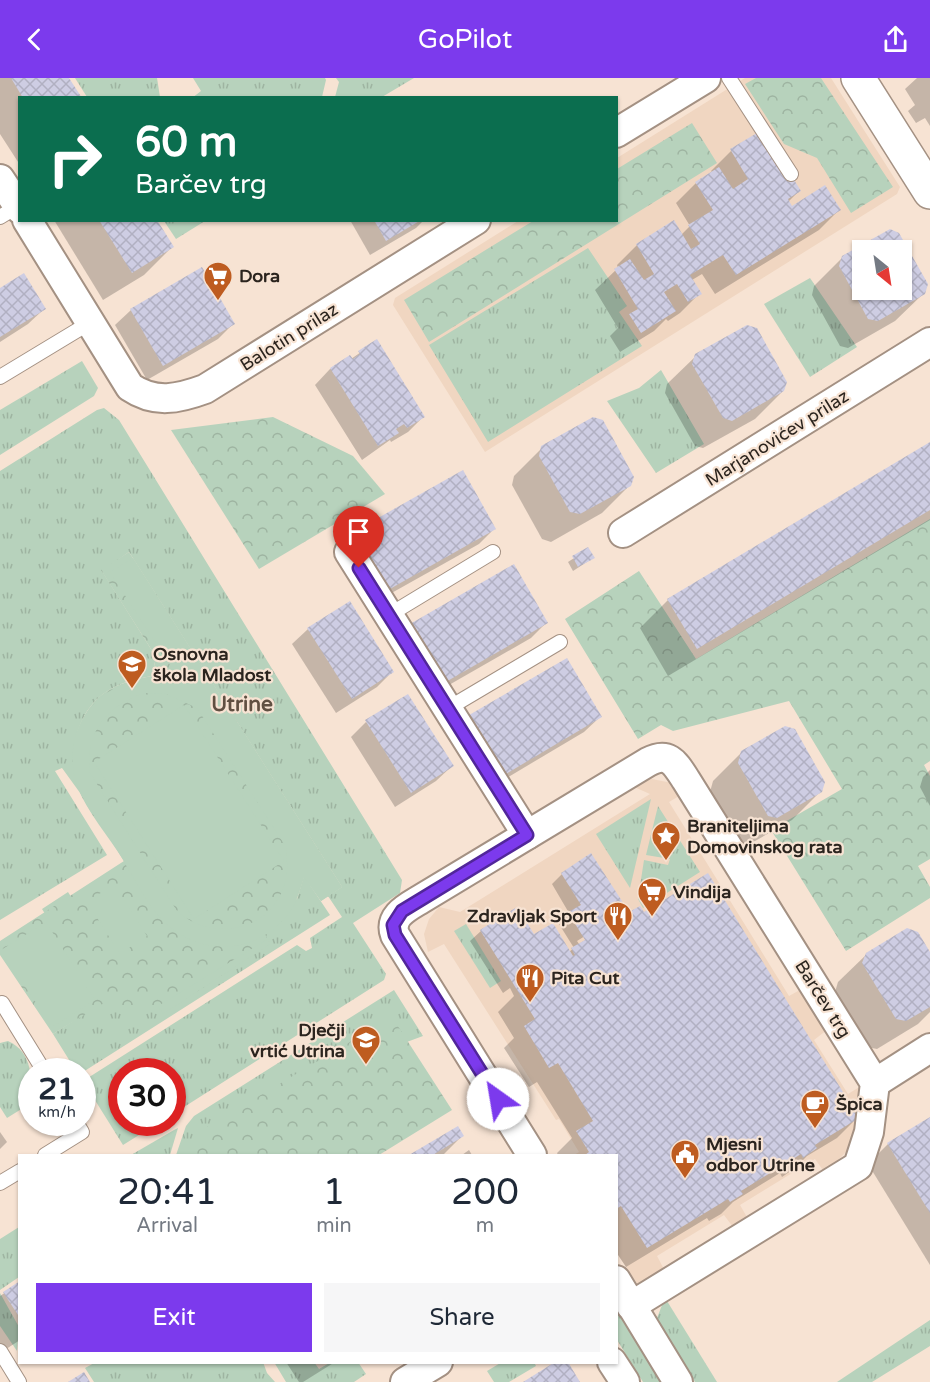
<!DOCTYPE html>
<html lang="en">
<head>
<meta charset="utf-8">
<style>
	:root { --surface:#fff; --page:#f6f6f7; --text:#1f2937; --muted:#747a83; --accent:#7c3aed }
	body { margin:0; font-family:"Varela Round",sans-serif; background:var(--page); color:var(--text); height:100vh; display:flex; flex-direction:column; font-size:22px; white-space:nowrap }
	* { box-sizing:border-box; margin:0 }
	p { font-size:20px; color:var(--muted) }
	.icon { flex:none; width:33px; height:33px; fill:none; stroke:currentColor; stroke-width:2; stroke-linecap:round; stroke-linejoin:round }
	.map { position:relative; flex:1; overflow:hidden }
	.panel { position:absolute; left:18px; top:1076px; width:600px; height:210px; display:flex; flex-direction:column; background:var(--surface); border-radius:0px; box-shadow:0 2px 4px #0004 }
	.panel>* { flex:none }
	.hud { position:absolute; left:18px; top:18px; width:600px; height:126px; border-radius:0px; box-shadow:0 2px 4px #0004; background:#0b6e4f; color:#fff; overflow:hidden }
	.needle { width:39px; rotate:150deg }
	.tools { position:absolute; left:852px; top:162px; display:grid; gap:12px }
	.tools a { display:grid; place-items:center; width:60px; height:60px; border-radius:0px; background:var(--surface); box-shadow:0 2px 4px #0004; font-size:30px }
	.speed { position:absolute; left:18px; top:980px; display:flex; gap:12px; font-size:30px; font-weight:700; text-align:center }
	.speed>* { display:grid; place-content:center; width:78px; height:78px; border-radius:50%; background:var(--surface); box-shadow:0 2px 4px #0004; line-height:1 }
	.speed small { font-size:15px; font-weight:400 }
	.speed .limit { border:9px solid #d22; background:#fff; color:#111 }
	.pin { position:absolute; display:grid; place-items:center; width:51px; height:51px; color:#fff; margin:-62px -26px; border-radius:50% 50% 50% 0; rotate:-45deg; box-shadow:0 0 6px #0007 }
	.pin .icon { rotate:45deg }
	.me { position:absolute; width:66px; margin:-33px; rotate:328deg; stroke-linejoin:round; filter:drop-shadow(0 0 4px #0008) }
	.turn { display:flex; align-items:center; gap:21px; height:126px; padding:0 18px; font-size:27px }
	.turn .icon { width:78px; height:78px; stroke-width:2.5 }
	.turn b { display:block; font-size:42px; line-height:51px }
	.eta { display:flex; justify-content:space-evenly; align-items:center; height:102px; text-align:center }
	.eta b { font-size:36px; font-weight:600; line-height:42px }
	.action { display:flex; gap:12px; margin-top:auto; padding:12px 18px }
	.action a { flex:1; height:69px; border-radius:0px; background:var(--accent); color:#fff; font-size:24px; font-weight:600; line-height:69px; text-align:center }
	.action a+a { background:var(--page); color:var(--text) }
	header { display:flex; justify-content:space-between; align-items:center; height:78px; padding:0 18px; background:var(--accent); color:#fff; font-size:27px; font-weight:600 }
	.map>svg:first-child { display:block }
</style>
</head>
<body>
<header><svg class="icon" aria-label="back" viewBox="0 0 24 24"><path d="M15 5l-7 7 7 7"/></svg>GoPilot<svg class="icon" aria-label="share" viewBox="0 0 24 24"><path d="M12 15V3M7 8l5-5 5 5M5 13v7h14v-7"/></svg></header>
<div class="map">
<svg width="930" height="1304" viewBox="0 0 930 1304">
	<defs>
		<pattern id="grass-tufts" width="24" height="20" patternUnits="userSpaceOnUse" patternTransform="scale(1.5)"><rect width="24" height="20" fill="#b7d2bc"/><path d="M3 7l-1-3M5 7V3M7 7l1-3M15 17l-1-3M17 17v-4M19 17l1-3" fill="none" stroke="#9eb4a1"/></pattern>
		<pattern id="park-crowns" width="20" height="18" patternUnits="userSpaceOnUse" patternTransform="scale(1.5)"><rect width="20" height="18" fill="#b7d2bc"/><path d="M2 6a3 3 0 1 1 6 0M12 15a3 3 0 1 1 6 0" fill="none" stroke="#9eb4a1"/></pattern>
		<pattern id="building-cross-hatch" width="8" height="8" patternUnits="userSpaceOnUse" patternTransform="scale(1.5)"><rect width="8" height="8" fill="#cecde3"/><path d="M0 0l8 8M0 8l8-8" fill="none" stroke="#b1b0c2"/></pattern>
	</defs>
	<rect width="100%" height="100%" fill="#f7e3d3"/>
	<g fill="#f0d6c1">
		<polygon points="745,0 831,0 900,109 897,116 485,374 393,227 395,220 518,143 616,142 617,80"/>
		<polygon points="652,701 672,705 684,715 669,724 789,918 807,908 832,948 814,962 848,1016 861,1008 858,1055 847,1073 825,1095 815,1081 740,1127 748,1141 733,1149 724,1137 657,1178 666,1195 638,1207 617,1175 616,1077 574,1077 579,1074 559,1041 556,1042 444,866 428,874 424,856 429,841 439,829 460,834 650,716 632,708"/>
	</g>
	<g fill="url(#grass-tufts)">
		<polygon points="75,0 157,0 160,19 87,19"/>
		<polygon points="193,0 325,0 326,2 322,19 192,20 201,13"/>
		<polygon points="336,0 414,0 382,19 335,19 339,4"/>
		<polygon points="164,143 205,143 176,161"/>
		<polygon points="588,170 627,228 619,234 642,268 488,364 429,267"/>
		<polygon points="810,200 857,269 810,299 764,226"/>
		<polygon points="82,283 98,310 94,318 0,377 0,332"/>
		<polygon points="661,292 704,366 656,395 607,323 639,310"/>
		<path d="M 104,330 L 119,342 L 402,802 L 400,815 L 353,845 L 386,896 L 384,902 L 173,1036 L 172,993 L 122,993 L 122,1044 L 160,1044 L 123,1067 L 83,1003 L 297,867 L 306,873 L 312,870 L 310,860 L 342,839 L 328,818 L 342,809 L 129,474 L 102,493 L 156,579 L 152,598 C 135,601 118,605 103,616 C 73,639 65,687 83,719 L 62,690 L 55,693 L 107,777 L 0,842 L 0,393 L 97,332 Z"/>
		<polygon points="651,721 630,810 596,756"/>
		<polygon points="658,728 700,794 643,830 638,821 644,782 668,787 670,781 646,777"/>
		<polygon points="304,798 330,837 83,994 76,993 53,956 101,925 42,831 68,814 117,891 297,821"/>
		<polygon points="466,846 501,903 490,910 454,853"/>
		<polygon points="394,912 423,958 396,968 272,1077 176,1077 186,1048 194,1038"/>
		<path d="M 8,963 C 33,974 32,1002 31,1025 L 7,1040 L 0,1029 L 0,965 Z"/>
		<polygon points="178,1050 170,1077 131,1077 174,1052"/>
		<polygon points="19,1149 19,1199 0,1212 0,1161"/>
		<polygon points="0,1215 19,1249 17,1273 0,1248"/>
		<polygon points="664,1222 667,1223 717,1304 695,1304 657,1240"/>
		<polygon points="616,1232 661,1304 643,1304 617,1262"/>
		<polygon points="930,1242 930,1268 872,1304 837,1304"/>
		<polygon points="96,1284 263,1284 267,1295 275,1304 94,1304 85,1290"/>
		<polygon points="274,1284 314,1284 319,1291 331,1284 358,1284 366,1296 354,1304 286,1304"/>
		<polygon points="502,1284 534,1284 536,1288 509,1304 494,1304 487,1293"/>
	</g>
	<g fill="url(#park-crowns)">
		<polygon points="756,0 821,0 893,109 851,135 817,80 784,66 745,6"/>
		<polygon points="692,45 717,85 429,264 404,222 533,143 616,142 617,91"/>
		<polygon points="273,339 353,378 385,416 259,491 171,352"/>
		<polygon points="930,441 930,683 924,687 930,698 930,781 918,788 930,809 930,820 846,873 771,752 842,711 789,623 673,653 661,647 638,661 565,541 639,493 696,581"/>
		<path d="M 129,474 L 342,809 L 321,823 L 304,799 C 296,823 287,842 266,858 L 270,866 L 163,936 L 102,926 L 53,956 L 0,877 L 0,863 L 124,783 C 109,759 87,734 77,708 C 65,678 78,634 104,615 C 119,605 135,601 152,598 L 156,579 L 101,492 Z"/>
		<polygon points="392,939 452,1032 379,1077 192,1077 200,1053"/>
	</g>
	<g fill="#b7d2bc" fill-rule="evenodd">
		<path d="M 133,480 L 342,809 L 321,823 L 304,799 C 300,812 297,825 288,836 C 257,877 201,879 164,844 C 147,827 128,789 114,767 C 101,746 79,722 74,696 C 63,632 120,589 179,601 L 110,494 ZM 144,615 L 166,616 L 197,630 L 286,769 C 287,784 289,797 283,811 C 266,855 210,863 177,833 L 90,695 C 84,656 107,627 144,615 Z"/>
		<polygon points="184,627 284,783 194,841 94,684"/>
		<polygon points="114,806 147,858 120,876 87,824"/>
		<polygon points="46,844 95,922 52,949 1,872"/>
		<polygon points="268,861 270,866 163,936 158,928"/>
	</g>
	<g fill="#0003" fill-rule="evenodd">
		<polygon points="0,0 68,0 80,20 20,20 20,87 0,56"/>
		<polygon points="917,0 930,0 930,48 925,40 916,45 908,33 915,27 905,11"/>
		<polygon points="731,73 799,113 788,124 791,130 839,132 819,152 715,216 702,196 692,202 700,215 680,235 668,243 666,241 654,253 620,274 610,258 618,250 595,212 618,190 617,187 637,167 681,157 690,148 676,125 696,105 713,95 711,93"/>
		<polygon points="54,142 156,142 172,169 144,197 103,222"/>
		<polygon points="350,142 424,142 416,150 370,177"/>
		<path d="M 898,156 L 924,215 L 895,243 L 848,270 L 840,268 L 812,217 L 814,208 L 843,179 ZM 862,172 L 902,172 L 902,212 L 862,212 Z"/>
		<polygon points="0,212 44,231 28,246 0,264"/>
		<polygon points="131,232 233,246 218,261 147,302 115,247"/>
		<polygon points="377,263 423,339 408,354 391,364 390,362 362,382 315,307 330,291 350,279 351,281"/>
		<polygon points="696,278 783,313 755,341 703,370 695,368 665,315 667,306"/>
		<polygon points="930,366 930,442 668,598 640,550 668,522"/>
		<polygon points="542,370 630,407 602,435 551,464 542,461 512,407 514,398"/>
		<polygon points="463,394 494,451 479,466 372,526 340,470 356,455"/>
		<polygon points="588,471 593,480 573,493 568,484"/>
		<polygon points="546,545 531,560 428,619 396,563"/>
		<polygon points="308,551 392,594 377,609 336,635 292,566"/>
		<polygon points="600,639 584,654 483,714 450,657"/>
		<polygon points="366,644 452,688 436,703 395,729 351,659"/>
		<polygon points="742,674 821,713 792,742 748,767 740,765 710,714 713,703"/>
		<polygon points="930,692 930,728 920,709 923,699"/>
		<path d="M 562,796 L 626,833 L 857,1040 L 837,1060 L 807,1078 L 795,1090 L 782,1099 L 780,1095 L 733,1124 L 721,1136 L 709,1143 L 707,1140 L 626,1189 L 616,1174 L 616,1077 L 558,1077 L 557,1075 L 572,1060 L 537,1004 L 529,1009 L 504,970 L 514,960 L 498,934 L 514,918 L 510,910 L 503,915 L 470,863 L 481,853 L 516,831 L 533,858 L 569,874 L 574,870 L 559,846 L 569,835 L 552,806 ZM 615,839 L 617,841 L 579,866 L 577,863 Z"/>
		<polygon points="867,876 930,877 930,934 918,946 877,971 867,969 835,914 838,904"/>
		<polygon points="930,1040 930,1187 868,1086 888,1066"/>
		<polygon points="0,1054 7,1064 0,1071"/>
		<polygon points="462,1058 443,1077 412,1077"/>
		<polygon points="469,1072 472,1077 462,1077"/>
		<polygon points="20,1205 20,1262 0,1275 0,1218"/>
		<polygon points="286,1284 335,1284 303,1304 299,1304"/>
	</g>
	<g fill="url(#building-cross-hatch)" fill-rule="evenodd">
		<polygon points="11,0 69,0 82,20 23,20"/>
		<polygon points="757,55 785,100 791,97 801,113 788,121 792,128 825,107 841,132 736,197 723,177 690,197 702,216 688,224 677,206 664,214 676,233 641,255 629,236 638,231 614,191 630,181 644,202 654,196 636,166 674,142 691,171 700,166 688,147 713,132 695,104 719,89 733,111 748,101 730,71"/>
		<polygon points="99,142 157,142 174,169 132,195"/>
		<polygon points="374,142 421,142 386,163"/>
		<path d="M 890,151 L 899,155 L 928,206 L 925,216 L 878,243 L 868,241 L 839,188 L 842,178 ZM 862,172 L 902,172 L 902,212 L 862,212 Z"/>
		<polygon points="202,189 235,246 163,288 130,231"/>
		<polygon points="24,195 46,231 0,259 0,210"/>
		<polygon points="747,247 757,250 787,304 784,313 732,343 723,340 692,286 695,276"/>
		<polygon points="377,261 425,339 407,350 404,346 396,351 399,355 378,368 330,290 350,277 353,281 360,276 358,273"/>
		<polygon points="593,339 603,342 634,399 631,408 580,436 570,434 539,378 541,368"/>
		<polygon points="930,364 930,432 697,571 667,521"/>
		<polygon points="463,392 496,451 388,512 355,453"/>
		<polygon points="588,469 595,480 578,489 572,478"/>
		<polygon points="514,486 548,545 444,605 410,546"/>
		<polygon points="350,523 394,594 352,621 307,550"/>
		<polygon points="567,580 602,639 499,700 464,640"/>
		<polygon points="408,616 454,688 411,715 365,642"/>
		<polygon points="785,648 795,651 825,704 822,714 777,740 768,738 738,685 741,673"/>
		<polygon points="591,775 629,834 640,828 644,834 708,795 859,1040 815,1067 817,1070 803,1080 801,1076 741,1113 743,1116 730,1124 728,1121 647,1170 621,1128 616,1131 616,1077 585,1077 589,1074 576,1053 593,1043 558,985 549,990 524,948 535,941 480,852 517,829 534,856 553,845 573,878 575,877 571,870 585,862 568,834 581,827 561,795"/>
		<polygon points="907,850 918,854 930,874 930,929 906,943 896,941 862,885 866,875"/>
		<polygon points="930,1039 930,1135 887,1065"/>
		<polygon points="458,1048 464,1058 433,1077 409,1077"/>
		<polygon points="20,1203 20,1240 3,1214"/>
		<polygon points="555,1284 568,1284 580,1304 523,1304"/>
		<polygon points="84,1294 90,1304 68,1304"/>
	</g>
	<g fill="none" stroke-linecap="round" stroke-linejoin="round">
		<g stroke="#a49183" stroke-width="16">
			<g id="service">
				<polyline points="729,0 791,96"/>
				<polyline points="0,139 18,128"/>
				<polyline points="0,299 91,244"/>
				<polyline points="389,537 493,474"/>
				<polyline points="447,631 560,564"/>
				<polyline points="2,925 44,993"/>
				<polyline points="45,1077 82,1054 76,1044"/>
				<polyline points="0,1105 20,1093"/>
				<polyline points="0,1273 19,1304"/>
			</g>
		</g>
		<g stroke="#a49183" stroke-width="32">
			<g id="minor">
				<polyline points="616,55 706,0"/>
				<polyline points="0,101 20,131"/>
				<path d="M 27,142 L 130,309 C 155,326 178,321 205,311 L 476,142"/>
				<polyline points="623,455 930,264"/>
				<polyline points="349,474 527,757"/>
				<polyline points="875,1005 930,970"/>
				<path d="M 532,1077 L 395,857 C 388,838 408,829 421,821 L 648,684 C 669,673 675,685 686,702 L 875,1005 L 869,1054 L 858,1088 L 631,1228"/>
				<polyline points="616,1202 678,1304"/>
				<polyline points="612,1284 625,1304"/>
				<polyline points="405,1304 438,1284"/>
			</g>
		</g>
		<g stroke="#a49183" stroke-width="36">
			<polyline id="tertiary" points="858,0 930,114"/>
		</g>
		<use href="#service" stroke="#fff" stroke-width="14"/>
		<use href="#minor" stroke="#fff" stroke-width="28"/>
		<use href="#tertiary" stroke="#fff" stroke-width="33"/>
	</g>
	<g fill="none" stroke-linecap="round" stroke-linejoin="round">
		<g stroke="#51269a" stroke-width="15">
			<polyline id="route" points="359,490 527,757 402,833 393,847 395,857 498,1021"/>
		</g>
		<use href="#route" stroke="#7c3aed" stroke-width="10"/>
	</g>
	<defs>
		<g id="supermarket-pin" transform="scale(1.5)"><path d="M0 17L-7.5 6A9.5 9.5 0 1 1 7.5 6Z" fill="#be5c20" stroke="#f7e3d3"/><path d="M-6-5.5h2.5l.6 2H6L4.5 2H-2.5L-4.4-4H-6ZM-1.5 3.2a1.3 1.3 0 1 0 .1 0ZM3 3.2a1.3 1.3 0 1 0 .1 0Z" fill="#fff"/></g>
		<g id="school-pin" transform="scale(1.5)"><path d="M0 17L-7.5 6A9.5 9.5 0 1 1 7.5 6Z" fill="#be5c20" stroke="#f7e3d3"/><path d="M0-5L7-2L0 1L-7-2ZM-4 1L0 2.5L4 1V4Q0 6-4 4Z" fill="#fff"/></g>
		<g id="sight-pin" transform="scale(1.5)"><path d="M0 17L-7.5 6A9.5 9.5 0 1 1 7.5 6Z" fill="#be5c20" stroke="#f7e3d3"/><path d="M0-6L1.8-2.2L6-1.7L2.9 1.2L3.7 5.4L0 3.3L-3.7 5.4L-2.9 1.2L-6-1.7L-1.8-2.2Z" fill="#fff"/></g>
		<g id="restaurant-pin" transform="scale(1.5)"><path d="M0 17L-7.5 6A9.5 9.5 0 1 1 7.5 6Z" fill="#be5c20" stroke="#f7e3d3"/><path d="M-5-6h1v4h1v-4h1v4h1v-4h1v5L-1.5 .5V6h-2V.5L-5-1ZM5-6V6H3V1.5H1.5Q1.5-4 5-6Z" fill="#fff"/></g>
		<g id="cafe-pin" transform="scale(1.5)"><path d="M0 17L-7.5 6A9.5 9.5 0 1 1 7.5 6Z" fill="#be5c20" stroke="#f7e3d3"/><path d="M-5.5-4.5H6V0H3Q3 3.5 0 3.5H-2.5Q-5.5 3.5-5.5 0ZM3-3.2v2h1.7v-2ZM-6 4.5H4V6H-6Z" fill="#fff"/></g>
		<g id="civic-pin" transform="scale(1.5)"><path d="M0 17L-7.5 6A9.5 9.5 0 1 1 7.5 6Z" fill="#be5c20" stroke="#f7e3d3"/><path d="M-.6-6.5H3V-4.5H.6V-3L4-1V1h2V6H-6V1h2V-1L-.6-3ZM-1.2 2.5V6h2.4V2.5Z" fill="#fff"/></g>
	</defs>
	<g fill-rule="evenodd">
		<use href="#supermarket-pin" x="218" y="198"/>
		<use href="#school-pin" x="132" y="586"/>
		<use href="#sight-pin" x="666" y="758"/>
		<use href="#supermarket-pin" x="652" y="814"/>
		<use href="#restaurant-pin" x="618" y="838"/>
		<use href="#restaurant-pin" x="530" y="900"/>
		<use href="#school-pin" x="366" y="962"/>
		<use href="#cafe-pin" x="815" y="1026"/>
		<use href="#civic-pin" x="685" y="1076"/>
	</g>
	<g text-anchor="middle" stroke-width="4.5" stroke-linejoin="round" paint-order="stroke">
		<g font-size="18" font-weight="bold" fill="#2b241e" stroke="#f7e3d3" text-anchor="start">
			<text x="239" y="204">Dora</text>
			<text x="153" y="582">Osnovna<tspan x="153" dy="21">škola Mladost</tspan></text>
			<text x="687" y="754">Braniteljima<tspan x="687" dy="21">Domovinskog rata</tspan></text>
			<text x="673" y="820">Vindija</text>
			<text x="597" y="844" text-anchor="end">Zdravljak Sport</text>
			<text x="551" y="906">Pita Cut</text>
			<text x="345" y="958" text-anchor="end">Dječji<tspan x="345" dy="21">vrtić Utrina</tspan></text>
			<text x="836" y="1032">Špica</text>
			<text x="706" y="1072">Mjesni<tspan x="706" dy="21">odbor Utrine</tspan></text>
		</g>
		<g font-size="18" fill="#2b241e" stroke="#f7e3d3">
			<text transform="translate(289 259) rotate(-32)" y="6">Balotin prilaz</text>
			<text transform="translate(777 360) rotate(-32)" y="6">Marjanovićev prilaz</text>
			<text transform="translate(823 921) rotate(58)" y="6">Barčev trg</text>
		</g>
		<g font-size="21" font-weight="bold" fill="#605042" stroke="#f7e3d3">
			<text x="242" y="633">Utrine</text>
		</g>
	</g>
</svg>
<div class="tools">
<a><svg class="needle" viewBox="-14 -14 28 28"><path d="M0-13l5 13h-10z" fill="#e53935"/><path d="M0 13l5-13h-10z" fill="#747a83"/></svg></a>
</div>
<div class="speed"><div>21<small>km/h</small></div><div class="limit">30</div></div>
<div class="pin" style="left:359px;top:490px;background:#d93025"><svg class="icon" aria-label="arrive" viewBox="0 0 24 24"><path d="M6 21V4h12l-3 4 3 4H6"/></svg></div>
<svg class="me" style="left:498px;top:1021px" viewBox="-20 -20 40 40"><circle r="19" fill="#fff"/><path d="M0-13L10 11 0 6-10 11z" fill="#7c3aed"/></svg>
<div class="hud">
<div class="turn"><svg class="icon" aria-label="right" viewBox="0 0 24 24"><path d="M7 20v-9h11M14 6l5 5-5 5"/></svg><div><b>60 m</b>Barčev trg</div></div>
</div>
<section class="panel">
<div class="eta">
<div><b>20:41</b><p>Arrival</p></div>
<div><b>1</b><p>min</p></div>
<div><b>200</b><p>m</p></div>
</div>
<div class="action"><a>Exit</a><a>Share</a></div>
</section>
</div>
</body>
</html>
